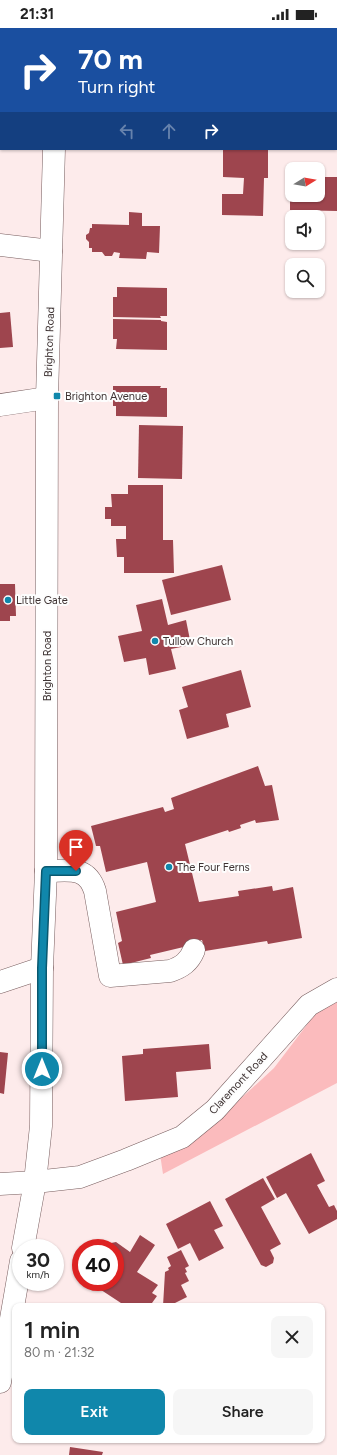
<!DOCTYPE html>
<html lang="en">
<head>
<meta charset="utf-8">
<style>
	:root { --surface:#fff; --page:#f6f6f6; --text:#222; --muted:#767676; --accent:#1087ab }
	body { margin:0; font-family:Figtree,sans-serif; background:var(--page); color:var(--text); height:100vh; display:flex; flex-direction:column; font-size:15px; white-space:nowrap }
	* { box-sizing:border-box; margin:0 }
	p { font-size:13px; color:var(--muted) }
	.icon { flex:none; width:22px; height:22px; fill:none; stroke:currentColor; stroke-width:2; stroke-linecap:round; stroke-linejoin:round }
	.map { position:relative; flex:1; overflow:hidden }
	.drawer { position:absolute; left:12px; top:1275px; width:313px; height:140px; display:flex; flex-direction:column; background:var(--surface); border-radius:8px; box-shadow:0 1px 3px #0004 }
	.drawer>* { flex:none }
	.top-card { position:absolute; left:0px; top:0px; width:337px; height:122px; box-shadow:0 1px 3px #0004; background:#1a4fa0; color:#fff; overflow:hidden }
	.needle { width:26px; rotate:79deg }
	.controls { position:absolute; left:285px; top:134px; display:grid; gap:8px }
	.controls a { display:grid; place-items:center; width:40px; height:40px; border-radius:8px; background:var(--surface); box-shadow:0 1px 3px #0004; font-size:20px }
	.speed { position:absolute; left:12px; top:1211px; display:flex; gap:8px; font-size:20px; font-weight:700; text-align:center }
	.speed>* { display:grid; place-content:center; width:52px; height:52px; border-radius:50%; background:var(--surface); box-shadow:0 1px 3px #0004; line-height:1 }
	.speed small { font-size:10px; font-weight:400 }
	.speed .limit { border:6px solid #d22; background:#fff; color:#111 }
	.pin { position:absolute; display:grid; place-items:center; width:34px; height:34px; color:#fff; margin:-41px -17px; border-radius:50% 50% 50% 0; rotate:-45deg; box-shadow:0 0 4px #0007 }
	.pin .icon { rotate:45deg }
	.me { position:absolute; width:44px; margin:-22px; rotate:0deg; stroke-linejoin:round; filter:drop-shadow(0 0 3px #0008) }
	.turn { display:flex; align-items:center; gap:14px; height:84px; padding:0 12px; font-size:18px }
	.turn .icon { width:52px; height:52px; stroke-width:2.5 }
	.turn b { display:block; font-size:28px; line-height:34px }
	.lanes { display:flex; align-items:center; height:38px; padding:0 12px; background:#0003; justify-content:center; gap:20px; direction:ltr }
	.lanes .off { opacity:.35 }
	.round { display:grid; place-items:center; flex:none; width:42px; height:42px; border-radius:8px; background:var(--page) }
	.headline { display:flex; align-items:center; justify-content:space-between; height:68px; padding:0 12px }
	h1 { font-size:24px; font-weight:600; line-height:30px }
	.button { display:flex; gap:8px; margin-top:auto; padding:8px 12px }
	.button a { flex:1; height:46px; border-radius:8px; background:var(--accent); color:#fff; font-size:16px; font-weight:600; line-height:46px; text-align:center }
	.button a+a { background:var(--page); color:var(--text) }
	.status { display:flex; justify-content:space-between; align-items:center; height:28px; padding:0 20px; background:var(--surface); direction:ltr }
	.status svg { height:11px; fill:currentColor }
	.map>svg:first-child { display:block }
</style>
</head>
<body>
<div class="status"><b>21:31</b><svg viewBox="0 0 49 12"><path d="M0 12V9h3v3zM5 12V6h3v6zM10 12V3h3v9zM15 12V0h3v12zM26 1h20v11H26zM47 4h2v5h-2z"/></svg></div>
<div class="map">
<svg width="337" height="1427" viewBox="0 0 337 1427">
	<rect width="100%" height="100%" fill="#fdebeb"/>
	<polygon fill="#fbbbbd" points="337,969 337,1055 163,1146 160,1126 237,1074 274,1040 325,973"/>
	<g fill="#9e454e">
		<polygon points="223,121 268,121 268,150 264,150 263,188 222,187 222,166 243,166 244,150 223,149"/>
		<polygon points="290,148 292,148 292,167 318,167 318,149 337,149 337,183 290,182"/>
		<polygon points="129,184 142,185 142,198 160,198 159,225 147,224 146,231 119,230 120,225 114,224 112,228 105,228 102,224 92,224 92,220 89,220 89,214 86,211 86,207 89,205 90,200 92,200 92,196 129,197"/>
		<polygon points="117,259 167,260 167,288 160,288 161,290 113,289 113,269 117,269"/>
		<polygon points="10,284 13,319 0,320 0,285"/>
		<polygon points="113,291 161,292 161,293 167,294 167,322 116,321 117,311 113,311"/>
		<polygon points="113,358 161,358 160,360 167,360 167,389 116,388 116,378 113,378"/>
		<polygon points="139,397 183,398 182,451 138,450"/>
		<polygon points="128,457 163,457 163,512 173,512 174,545 124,545 124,529 117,529 116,511 126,511 126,498 111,498 111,491 105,491 105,479 112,479 111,466 128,466"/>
		<polygon points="222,537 231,572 171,587 162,552"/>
		<polygon points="0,556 15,556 16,588 10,588 10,593 0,593"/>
		<polygon points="162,571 168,597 186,592 191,617 171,621 176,641 149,647 146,630 124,634 118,608 142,603 136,577"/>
		<polygon points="241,642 251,679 226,686 229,699 187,711 179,682 188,679 182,659"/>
		<polygon points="258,738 265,758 272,757 279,792 256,795 255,792 240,797 241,800 229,804 228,802 185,816 199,874 239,868 238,863 272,858 273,863 293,859 302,910 268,916 267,913 205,923 202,912 191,915 192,917 150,927 151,930 123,937 118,915 122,913 116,884 156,874 147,834 106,844 100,818 96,818 91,798 163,779 165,784 174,781 171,770"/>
		<polygon points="209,1016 211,1041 176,1044 178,1069 125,1073 122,1028 143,1026 143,1021"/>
		<polygon points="0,1024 8,1025 4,1066 0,1065"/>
		<polygon points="311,1125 325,1153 317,1157 329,1179 334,1177 337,1183 337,1191 309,1206 286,1165 277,1170 266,1149"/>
		<polygon points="263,1150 275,1171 261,1179 281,1216 270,1222 274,1230 273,1235 266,1239 261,1237 225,1171"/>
		<polygon points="210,1173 223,1198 214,1202 224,1220 199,1233 190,1215 178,1221 166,1196"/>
		<polygon points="140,1207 155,1217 137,1244 158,1257 152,1265 157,1268 152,1275 156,1278 123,1278 124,1277 89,1254 115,1254 115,1220 107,1220 108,1218 111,1215 116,1214 130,1224"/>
		<polygon points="181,1222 189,1238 185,1240 187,1244 185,1245 189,1253 181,1257 187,1269 169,1278 163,1278 165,1244 169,1242 168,1240 171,1238 167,1229"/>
		<polygon points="70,1419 103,1424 102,1427 69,1427"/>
	</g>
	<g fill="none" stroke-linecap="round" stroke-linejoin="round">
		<g stroke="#775d5e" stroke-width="23">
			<g id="minor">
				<polyline points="64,1 64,0"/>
				<polyline points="0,217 51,223"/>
				<polyline points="0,377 47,370"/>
				<path d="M 46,843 C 68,843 87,837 95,863 L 110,948 L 170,943 C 182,939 189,934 194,922"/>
				<polyline points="0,954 42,940"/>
				<polyline points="23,1220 35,1154 41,1098 42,940 46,843 47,370 54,121"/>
				<polyline points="0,1354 21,1233"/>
			</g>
		</g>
		<g stroke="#775d5e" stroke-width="23">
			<polyline id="major" points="0,1156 35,1154 80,1149 126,1132 182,1109 215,1082 309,977 337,961"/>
		</g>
		<use href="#minor" stroke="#fff" stroke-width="22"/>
		<use href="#major" stroke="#fff" stroke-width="22"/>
	</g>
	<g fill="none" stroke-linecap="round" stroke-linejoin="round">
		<g stroke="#0a586f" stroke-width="10">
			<polyline id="route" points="42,1041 42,940 46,843 76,843"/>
		</g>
		<use href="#route" stroke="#1087ab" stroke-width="7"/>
	</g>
	<g fill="#1087ab" stroke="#fdfdfd" stroke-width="1.5">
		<rect x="53" y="364" width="8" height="8" rx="2"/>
		<circle cx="8" cy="572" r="4"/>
		<circle cx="155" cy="613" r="4"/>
		<circle cx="169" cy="839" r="4"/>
	</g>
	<g text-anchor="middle" stroke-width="4" stroke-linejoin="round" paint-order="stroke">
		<g font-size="11" fill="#3e3333" stroke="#fdfdfd">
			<text transform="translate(49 314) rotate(-88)" y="4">Brighton Road</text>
			<text transform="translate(47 638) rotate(-90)" y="4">Brighton Road</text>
			<text transform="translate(238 1055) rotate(-47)" y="4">Claremont Road</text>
		</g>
		<g font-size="11" fill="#3e3333" stroke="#fdfdfd" text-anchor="start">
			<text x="65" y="372">Brighton Avenue</text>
			<text x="16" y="576">Little Gate</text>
			<text x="163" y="617">Tullow Church</text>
			<text x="177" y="843">The Four Ferns</text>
		</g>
	</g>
</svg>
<div class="controls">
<a><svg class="needle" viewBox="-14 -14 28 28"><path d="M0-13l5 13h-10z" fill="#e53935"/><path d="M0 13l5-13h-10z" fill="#767676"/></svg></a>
<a><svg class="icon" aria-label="sound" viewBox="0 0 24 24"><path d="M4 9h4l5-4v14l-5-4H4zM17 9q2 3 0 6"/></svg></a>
<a><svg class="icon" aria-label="search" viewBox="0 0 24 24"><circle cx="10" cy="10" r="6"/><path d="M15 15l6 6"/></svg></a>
</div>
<div class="speed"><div>30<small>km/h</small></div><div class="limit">40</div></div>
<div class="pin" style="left:76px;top:843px;background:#d93025"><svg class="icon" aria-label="arrive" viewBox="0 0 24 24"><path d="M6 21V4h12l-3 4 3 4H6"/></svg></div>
<svg class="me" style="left:42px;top:1041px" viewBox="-20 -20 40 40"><circle r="17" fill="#1087ab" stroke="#fff" stroke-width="3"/><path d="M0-11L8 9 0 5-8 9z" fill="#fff"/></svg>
<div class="top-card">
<div class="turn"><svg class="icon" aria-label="right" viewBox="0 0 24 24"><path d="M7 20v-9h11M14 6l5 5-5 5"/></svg><div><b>70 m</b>Turn right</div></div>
<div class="lanes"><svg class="icon off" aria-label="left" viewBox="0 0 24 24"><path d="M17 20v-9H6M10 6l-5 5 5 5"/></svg><svg class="icon off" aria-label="ahead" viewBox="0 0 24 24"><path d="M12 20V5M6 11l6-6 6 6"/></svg><svg class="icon" aria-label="right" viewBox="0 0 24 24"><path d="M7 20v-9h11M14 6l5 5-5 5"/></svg></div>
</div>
<section class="drawer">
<div class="headline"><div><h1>1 min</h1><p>80 m · 21:32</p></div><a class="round"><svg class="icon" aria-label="close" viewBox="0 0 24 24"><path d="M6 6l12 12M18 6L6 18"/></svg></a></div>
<div class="button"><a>Exit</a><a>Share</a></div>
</section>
</div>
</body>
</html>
